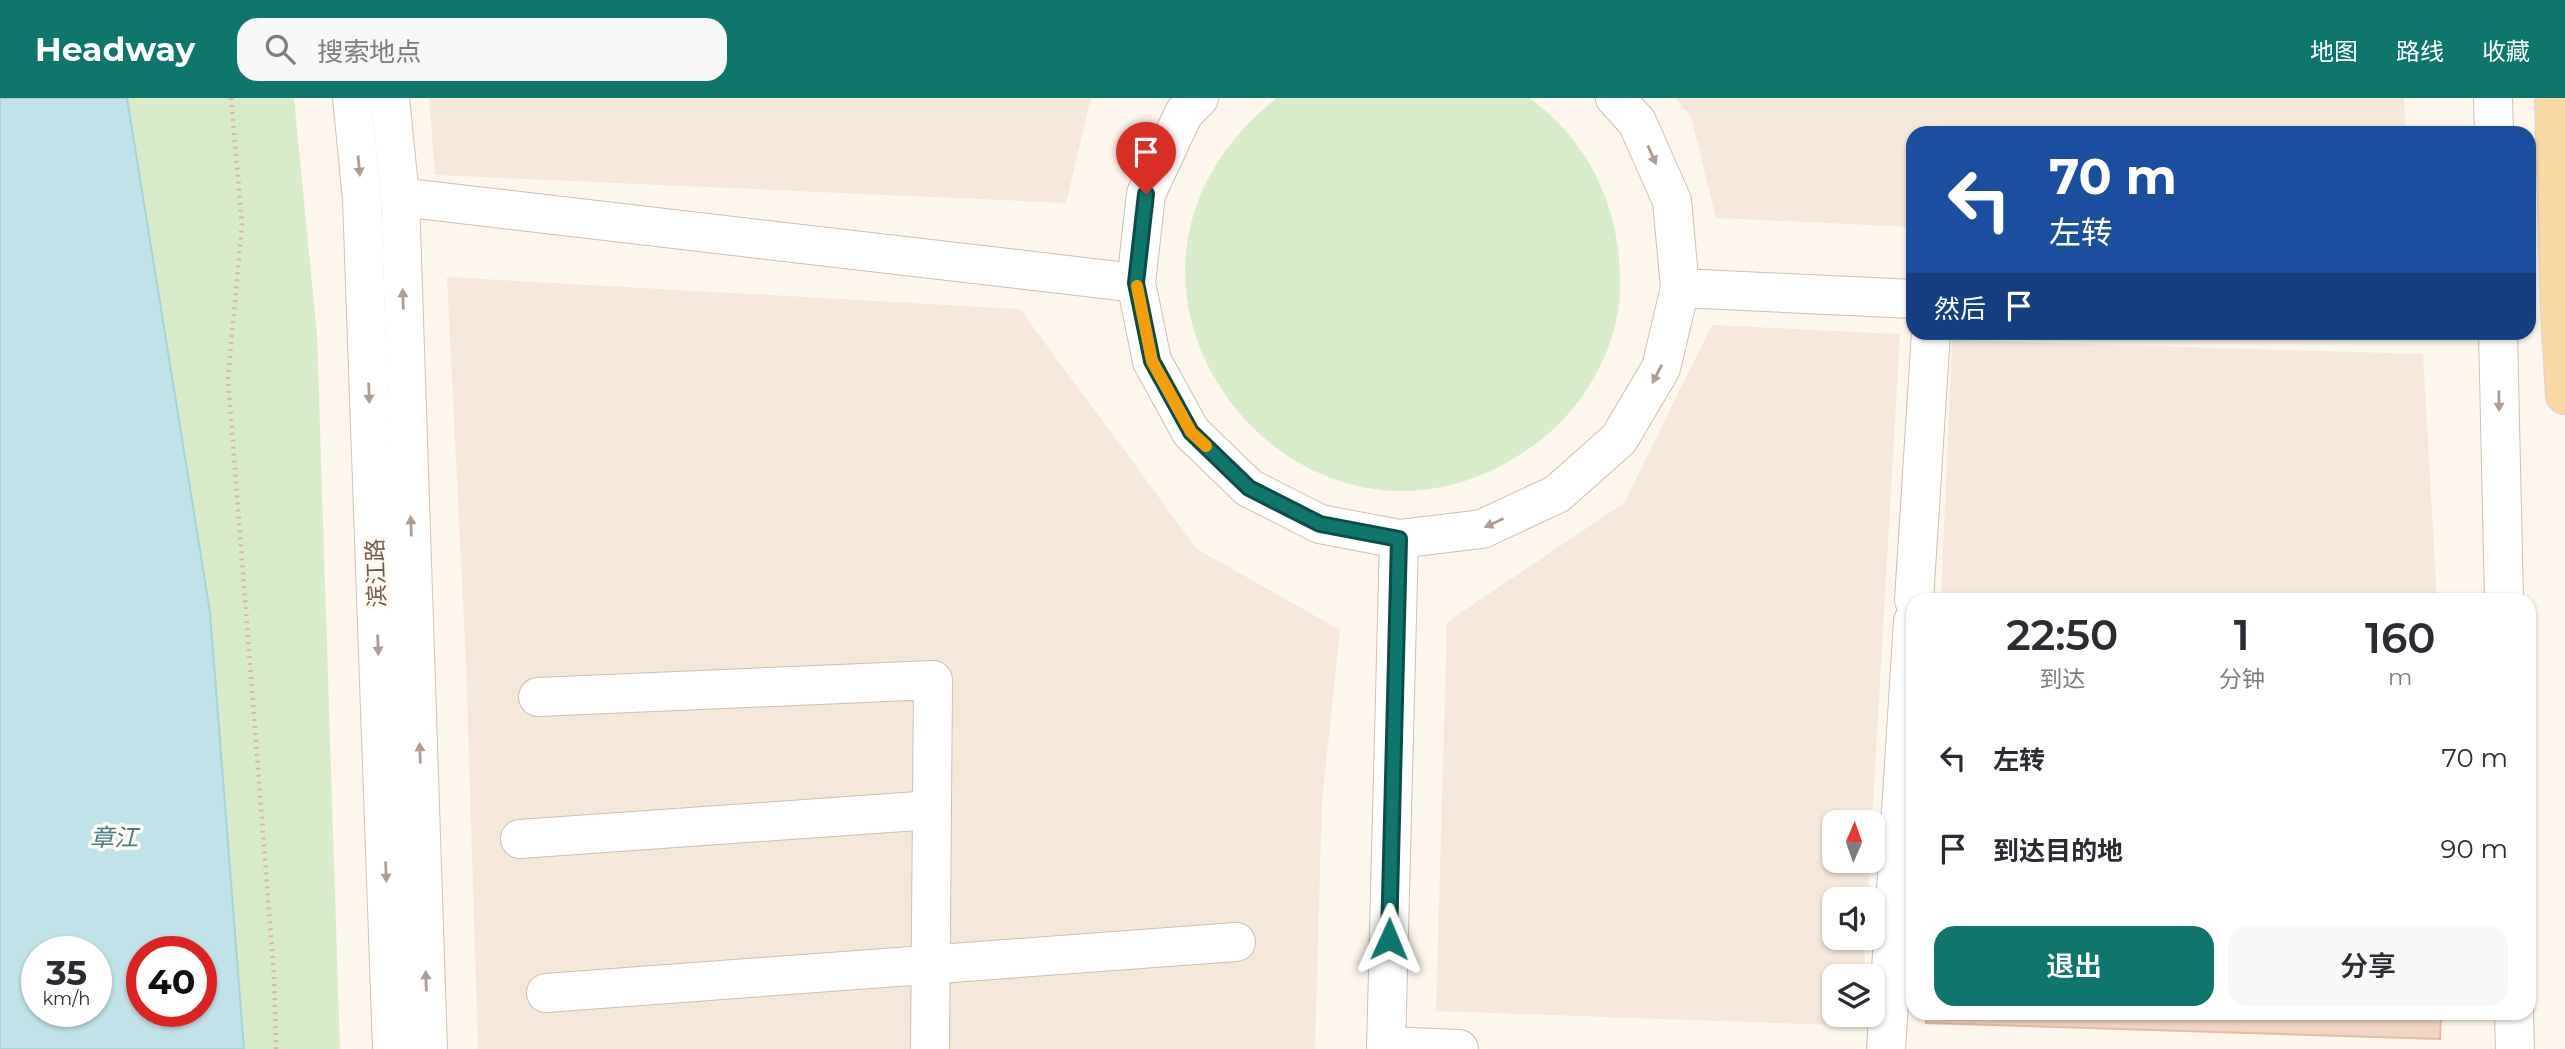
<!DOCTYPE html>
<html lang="zh">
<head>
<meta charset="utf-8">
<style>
	:root { --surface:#fff; --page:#f7f7f7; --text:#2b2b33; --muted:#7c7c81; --accent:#0f766e }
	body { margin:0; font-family:Montserrat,"Noto Sans SC",sans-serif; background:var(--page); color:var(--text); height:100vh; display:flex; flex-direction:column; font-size:26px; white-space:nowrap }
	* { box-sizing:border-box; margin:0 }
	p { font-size:23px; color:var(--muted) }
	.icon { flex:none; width:38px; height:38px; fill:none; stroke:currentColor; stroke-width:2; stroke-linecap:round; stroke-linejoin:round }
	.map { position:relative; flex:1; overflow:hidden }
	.side { position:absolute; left:1906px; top:495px; width:630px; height:427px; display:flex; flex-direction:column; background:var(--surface); border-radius:21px; box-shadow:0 2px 5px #0004 }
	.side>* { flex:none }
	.guide { position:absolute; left:1906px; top:28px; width:630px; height:214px; border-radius:21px; box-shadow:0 2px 5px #0004; background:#1a4fa0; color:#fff; overflow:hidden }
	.needle { width:46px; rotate:2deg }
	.fabs { position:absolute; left:1822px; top:712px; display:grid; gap:14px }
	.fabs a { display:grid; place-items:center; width:63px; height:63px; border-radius:14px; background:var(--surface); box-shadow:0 2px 5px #0004; font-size:35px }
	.speed { position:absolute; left:21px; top:838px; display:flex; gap:14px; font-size:35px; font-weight:700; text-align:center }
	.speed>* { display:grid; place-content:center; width:91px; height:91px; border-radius:50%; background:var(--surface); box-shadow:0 2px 5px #0004; line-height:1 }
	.speed small { font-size:18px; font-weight:400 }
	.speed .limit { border:10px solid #d22; background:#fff; color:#111 }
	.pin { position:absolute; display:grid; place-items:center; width:60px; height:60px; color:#fff; margin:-72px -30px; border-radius:50% 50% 50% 0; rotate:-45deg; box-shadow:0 0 7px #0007 }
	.pin .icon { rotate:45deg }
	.me { position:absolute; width:77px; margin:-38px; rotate:1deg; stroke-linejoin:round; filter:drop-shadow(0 0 5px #0008) }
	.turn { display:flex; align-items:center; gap:24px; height:147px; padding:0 28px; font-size:32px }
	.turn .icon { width:91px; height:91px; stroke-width:2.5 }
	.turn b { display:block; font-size:49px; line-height:60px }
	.then { display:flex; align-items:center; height:66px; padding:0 28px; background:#0003; gap:14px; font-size:26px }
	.eta { display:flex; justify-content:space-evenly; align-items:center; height:119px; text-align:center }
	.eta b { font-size:42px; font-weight:600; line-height:49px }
	.cta { display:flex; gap:14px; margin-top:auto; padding:14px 28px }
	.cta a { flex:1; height:80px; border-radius:21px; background:var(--accent); color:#fff; font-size:28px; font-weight:600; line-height:80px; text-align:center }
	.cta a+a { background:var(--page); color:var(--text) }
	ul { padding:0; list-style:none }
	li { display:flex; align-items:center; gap:21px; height:91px; padding:0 28px }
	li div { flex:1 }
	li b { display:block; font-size:26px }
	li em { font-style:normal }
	header { display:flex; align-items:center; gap:42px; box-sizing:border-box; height:98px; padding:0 35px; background:var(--accent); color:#fff }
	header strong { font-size:33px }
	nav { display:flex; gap:38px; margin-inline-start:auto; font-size:24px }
	.search { width:490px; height:63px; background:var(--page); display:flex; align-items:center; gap:18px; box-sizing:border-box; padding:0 24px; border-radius:21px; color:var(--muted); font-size:26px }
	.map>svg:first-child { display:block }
</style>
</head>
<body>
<header>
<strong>Headway</strong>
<div class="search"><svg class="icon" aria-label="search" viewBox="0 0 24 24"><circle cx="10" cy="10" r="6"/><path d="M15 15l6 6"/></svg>搜索地点</div>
<nav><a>地图</a><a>路线</a><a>收藏</a></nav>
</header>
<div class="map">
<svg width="2565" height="951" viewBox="0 0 2565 951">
	<rect width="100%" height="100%" fill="#fdf6ec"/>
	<g fill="#f5e8da">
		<polygon points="429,0 1091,0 1066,105 435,77"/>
		<polygon points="1675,0 2404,0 2406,35 1913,35 1913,129 1716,120 1691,19"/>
		<polygon points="447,179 1020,211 1197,451 1340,532 1322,704 1315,951 478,951 466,565"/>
		<polygon points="1712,227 1900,236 1872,724 1834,724 1834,763 1870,763 1868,801 1834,802 1834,840 1866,840 1864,878 1834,878 1834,917 1862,917 1861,928 1436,913 1447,524 1624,405"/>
		<polygon points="1952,242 2423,256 2437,502 1941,502"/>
	</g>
	<g fill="#d8ecc9">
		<polygon points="127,0 294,0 317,237 340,951 244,951 210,514"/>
		<path d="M 1277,0 L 1529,0 C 1593,45 1623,118 1620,195 C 1617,250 1585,307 1542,341 C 1310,522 1040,186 1277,0 Z"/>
	</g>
	<path fill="#bfe3e8" stroke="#a5d3da" stroke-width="2" fill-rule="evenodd" d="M 0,0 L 127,0 L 210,514 L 244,951 L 0,951 ZM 37,854 L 96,854 L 96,914 L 37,914 ZM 142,854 L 201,854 L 201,914 L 142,914 Z"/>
	<polygon fill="#f3d5c3" stroke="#e6bba3" stroke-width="2" points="1926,915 2441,915 2440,941 1926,925"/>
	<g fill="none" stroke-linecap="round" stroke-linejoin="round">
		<g stroke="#d1beb0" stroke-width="40">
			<g id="minor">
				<polyline points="1914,502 1931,234"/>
				<polyline points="538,599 933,582 930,951"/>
				<polyline points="520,741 932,712"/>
				<polyline points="546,895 1236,844"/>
				<polyline points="1386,948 1459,951"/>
				<polyline points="1886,951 1913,523"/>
			</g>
		</g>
		<g stroke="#d1beb0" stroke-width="40">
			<g id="tertiary">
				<polyline points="1199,0 1184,15 1146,96 1136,185 1152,263 1191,334 1249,390 1320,426 1399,441 1482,431 1557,396 1619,341 1661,270 1680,190 1672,103 1637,24 1615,0"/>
				<polyline points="2493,0 2494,35"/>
				<polyline points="400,99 1136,185"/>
				<polyline points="1680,190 1913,201"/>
				<polyline points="2498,234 2504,502"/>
				<polyline points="2514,915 2515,951"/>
				<polyline points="1386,951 1399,441"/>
			</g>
		</g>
		<g stroke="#d6c0b0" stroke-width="40">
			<g id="secondary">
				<polyline points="352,0 362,101 392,951"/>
				<polyline points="390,0 400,99 428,951"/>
			</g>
		</g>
		<g stroke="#dad1cd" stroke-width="40">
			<polyline id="primary" points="2554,0 2560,214 2565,297"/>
		</g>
		<polyline stroke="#d9b8a5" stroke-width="4.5" stroke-dasharray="2 5" stroke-linecap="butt" points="231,0 242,127 228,280 274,878 276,951"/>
		<use href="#minor" stroke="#fff" stroke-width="38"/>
		<use href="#tertiary" stroke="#fff" stroke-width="38"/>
		<use href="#secondary" stroke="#fff" stroke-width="38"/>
		<use href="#primary" stroke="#fbd9a5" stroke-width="38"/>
	</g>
	<defs><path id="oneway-solid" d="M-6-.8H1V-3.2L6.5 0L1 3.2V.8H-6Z" transform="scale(1.75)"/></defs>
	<g fill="#af9d94">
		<use href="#oneway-solid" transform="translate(1652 57) rotate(66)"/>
		<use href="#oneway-solid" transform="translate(359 68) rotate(85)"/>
		<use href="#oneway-solid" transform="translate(403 201) rotate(-92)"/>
		<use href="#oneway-solid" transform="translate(1657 276) rotate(117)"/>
		<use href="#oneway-solid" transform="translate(369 295) rotate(88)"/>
		<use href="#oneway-solid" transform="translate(2499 303) rotate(89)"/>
		<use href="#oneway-solid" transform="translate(1494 425) rotate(155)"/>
		<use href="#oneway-solid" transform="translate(411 428) rotate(-92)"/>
		<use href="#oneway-solid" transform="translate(378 547) rotate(88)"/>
		<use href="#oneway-solid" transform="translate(420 655) rotate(-92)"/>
		<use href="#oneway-solid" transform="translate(386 774) rotate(88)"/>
		<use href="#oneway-solid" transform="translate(426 883) rotate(-92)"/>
	</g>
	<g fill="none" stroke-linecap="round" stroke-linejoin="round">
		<g stroke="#0a4d48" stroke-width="18">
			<polyline id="route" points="1146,96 1136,185 1152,263 1191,334 1249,390 1320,426 1399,441 1389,841"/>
		</g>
		<use href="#route" stroke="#0f766e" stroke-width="12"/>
		<polyline stroke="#f59e0b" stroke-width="12" points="1137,188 1152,263 1191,334 1206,348"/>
	</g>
	<g text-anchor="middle" stroke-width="7" stroke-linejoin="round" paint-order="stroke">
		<g font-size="23" fill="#7a5c4d" stroke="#fffaf3">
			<text transform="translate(376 475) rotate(-92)" y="8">滨江路</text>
		</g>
		<g font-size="24" font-style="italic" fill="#437c86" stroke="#fffaf3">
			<text x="114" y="748">章江</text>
		</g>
	</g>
</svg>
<div class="fabs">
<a><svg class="needle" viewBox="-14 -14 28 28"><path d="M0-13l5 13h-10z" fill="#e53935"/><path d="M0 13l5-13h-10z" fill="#7c7c81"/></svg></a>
<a><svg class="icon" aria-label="sound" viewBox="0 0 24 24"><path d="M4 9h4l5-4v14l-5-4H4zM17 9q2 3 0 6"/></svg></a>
<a><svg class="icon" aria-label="layers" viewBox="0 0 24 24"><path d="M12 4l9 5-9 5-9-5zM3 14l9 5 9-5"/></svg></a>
</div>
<div class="speed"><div>35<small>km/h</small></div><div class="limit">40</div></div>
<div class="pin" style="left:1146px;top:96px;background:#d93025"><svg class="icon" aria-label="arrive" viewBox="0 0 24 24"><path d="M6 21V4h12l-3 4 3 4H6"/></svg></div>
<svg class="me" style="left:1389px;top:841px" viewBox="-20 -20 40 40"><path d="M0-17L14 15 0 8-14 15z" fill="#0f766e" stroke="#fff" stroke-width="4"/></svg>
<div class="guide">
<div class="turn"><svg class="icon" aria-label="left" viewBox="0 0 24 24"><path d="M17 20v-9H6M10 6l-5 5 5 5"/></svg><div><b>70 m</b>左转</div></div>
<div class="then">然后<svg class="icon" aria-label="arrive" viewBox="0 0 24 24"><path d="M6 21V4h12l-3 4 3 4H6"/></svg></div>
</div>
<section class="side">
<div class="eta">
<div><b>22:50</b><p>到达</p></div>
<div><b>1</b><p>分钟</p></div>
<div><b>160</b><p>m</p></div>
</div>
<ul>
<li><svg class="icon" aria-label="left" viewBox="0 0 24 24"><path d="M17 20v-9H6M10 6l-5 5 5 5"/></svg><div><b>左转</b></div><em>70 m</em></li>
<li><svg class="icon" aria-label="arrive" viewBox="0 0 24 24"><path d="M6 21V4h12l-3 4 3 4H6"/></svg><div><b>到达目的地</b></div><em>90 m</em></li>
</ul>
<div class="cta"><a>退出</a><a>分享</a></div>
</section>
</div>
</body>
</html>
